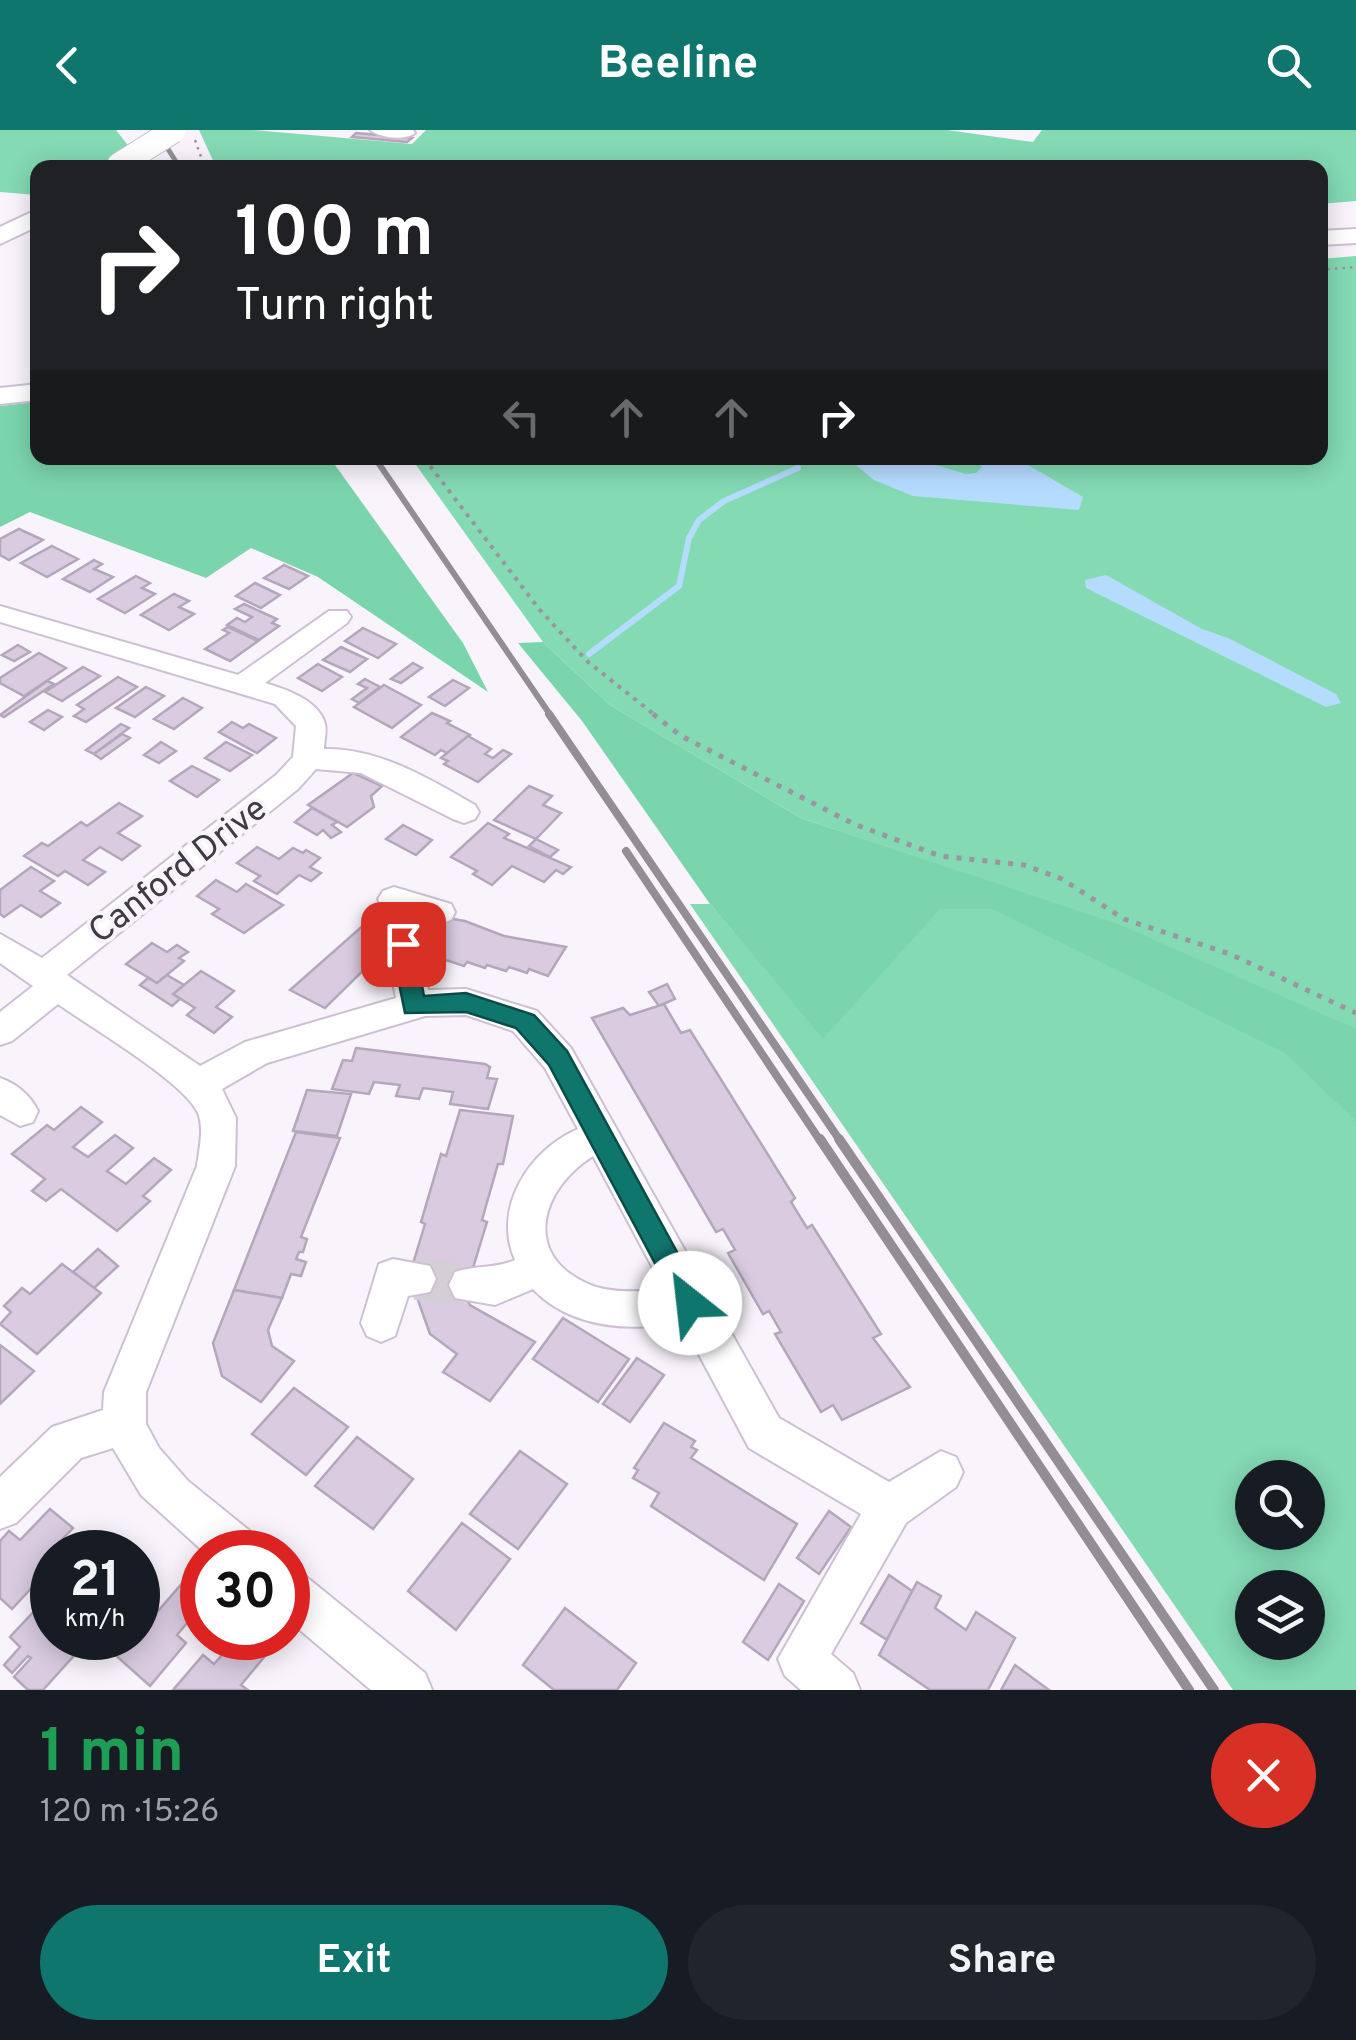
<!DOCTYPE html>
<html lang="en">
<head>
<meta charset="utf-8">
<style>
	:root { --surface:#171b24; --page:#20242c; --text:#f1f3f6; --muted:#9ea1a6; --accent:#0f766e }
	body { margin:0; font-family:Overpass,sans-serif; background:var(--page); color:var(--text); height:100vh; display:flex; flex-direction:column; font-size:38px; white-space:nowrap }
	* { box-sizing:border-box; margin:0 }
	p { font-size:32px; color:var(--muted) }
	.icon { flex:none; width:55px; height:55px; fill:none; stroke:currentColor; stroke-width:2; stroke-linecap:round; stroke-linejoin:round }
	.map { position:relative; height:1560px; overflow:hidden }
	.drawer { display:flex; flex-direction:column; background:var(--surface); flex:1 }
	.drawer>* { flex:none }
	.banner { position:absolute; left:30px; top:30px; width:1298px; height:305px; border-radius:20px; box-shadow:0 5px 25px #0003; background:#202124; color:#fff; overflow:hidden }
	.controls { position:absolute; left:1235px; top:1330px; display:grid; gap:20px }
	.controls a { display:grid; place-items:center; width:90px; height:90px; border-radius:50%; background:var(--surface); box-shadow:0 5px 25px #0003; font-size:50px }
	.speed { position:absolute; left:30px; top:1400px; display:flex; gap:20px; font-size:50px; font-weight:700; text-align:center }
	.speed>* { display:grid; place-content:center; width:130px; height:130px; border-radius:50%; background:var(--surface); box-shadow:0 5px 25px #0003; line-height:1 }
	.speed small { font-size:25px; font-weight:400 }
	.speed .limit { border:15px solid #d22; background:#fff; color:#111 }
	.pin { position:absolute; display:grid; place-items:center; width:85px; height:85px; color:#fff; margin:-42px; border-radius:20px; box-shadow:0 5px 15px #0006 }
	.me { position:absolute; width:110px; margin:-55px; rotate:331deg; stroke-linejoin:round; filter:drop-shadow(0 0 8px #0008) }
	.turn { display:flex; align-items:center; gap:35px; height:210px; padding:0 40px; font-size:45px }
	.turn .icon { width:130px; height:130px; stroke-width:2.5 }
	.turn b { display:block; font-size:70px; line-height:85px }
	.lanes { display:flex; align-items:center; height:95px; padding:0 40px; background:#0003; justify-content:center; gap:50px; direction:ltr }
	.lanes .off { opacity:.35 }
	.round { display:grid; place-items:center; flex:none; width:105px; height:105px; border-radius:52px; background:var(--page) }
	.headline { display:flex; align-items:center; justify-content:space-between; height:170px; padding:0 40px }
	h1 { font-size:60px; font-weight:700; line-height:75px; color:#1e9e55 }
	.action { display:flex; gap:20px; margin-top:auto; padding:20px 40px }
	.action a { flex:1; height:115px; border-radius:60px; background:var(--accent); color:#fff; font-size:40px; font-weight:700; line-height:115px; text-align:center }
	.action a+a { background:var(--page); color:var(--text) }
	header { display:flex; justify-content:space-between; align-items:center; height:130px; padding:0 40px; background:var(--accent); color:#fff; font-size:45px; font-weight:700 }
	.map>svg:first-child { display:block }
</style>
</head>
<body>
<header><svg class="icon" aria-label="back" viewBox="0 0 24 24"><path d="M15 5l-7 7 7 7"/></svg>Beeline<svg class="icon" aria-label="search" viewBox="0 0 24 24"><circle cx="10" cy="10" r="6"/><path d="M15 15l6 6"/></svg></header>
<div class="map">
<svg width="1356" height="1560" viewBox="0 0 1356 1560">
	<rect width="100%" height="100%" fill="#f9f4fc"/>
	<g fill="#83dab3" fill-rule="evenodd">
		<polygon points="0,0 116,0 130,18 100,37 38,38 37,65 0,62"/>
		<polygon points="199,0 253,0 412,14 426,0 947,0 1033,12 1042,0 1356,0 1356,71 1320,74 1320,38 216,37"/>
		<path d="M 1356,126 L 1356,1560 L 1233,1560 L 690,774 L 710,774 L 823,908 L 970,745 L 801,688 L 610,575 L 543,512 L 411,328 L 1320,328 L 1320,129 ZM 1252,1348 L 1308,1348 L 1308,1402 L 1252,1402 ZM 1252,1458 L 1308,1458 L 1308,1512 L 1252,1512 Z"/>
	</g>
	<g fill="#7ad5ac">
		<polygon points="37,272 38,328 330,328 463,513 488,562 318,447 251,418 206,448 30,382 0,397 0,276"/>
		<polygon points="543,512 610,575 801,688 1118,794 1356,899 1356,991 1285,923 993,779 940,779 823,909 710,774 582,591 518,513"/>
	</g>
	<g fill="#b5dcff">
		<polygon points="847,328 913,328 966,344 976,343 982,337 973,328 1016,328 1083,367 1079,380 913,366 874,350"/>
		<polygon points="1106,445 1202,499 1228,508 1336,564 1341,573 1326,577 1086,458 1085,450"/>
	</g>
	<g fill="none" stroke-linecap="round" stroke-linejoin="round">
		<polyline stroke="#b5dcff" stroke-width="6" points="589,524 679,456 689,408 699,390 724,371 798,338"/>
	</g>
	<g fill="#dacbe0" stroke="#b4a7bb" stroke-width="2.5">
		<polygon points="356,3 412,8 407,12 352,7"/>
		<polygon points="19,399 43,410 9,430 0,425 0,409"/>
		<polygon points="52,416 78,429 47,447 21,433"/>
		<polygon points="94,430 102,434 94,439 113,447 90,462 63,449"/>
		<polygon points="284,435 308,446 289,459 264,448"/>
		<polygon points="136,446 150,453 142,458 155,464 125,483 98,469"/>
		<polygon points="255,453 280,465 261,478 236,466"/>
		<polygon points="174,464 189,471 179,477 194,484 169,500 141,485"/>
		<polygon points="244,474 277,489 272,493 279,496 259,510 227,495 237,488 245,492 252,487 235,479"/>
		<polygon points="228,497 258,511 230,531 205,519 229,503 223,500"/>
		<polygon points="363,498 396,514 378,528 345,511"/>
		<polygon points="18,515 30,522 14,531 2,525"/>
		<polygon points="341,517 367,529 350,542 323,530"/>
		<polygon points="39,523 66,538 24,566 0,553 0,548"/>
		<polygon points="413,533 422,538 401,553 391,549"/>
		<polygon points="318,534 342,547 322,561 298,548"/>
		<polygon points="83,537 100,546 62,571 45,562"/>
		<polygon points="118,547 137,557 86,592 74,586 84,579 77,575"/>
		<polygon points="365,549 380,557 359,573 352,569 367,558 358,554"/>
		<polygon points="453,550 469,558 445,576 429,567"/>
		<polygon points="47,551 54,554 4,587 0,585"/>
		<polygon points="384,555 421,575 392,598 354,577"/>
		<polygon points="146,557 164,566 135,587 116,578"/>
		<polygon points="183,568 202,578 174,599 154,589"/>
		<polygon points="48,580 62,587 44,600 30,592"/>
		<polygon points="432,583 450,591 447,593 470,605 447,623 441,620 435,625 401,607"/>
		<polygon points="232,592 243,598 249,594 276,608 257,623 219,602"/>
		<polygon points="121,594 129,598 94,624 86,620"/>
		<polygon points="122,604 130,608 101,629 94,624"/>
		<polygon points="468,606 491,619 485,624 493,628 503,620 511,624 478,652 444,634 448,631 441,628"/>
		<polygon points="161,612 176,621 159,633 144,625"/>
		<polygon points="226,612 252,625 230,641 205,628"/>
		<polygon points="192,636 219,650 197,667 170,651"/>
		<polygon points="353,643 382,656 371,666 374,677 347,697 308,675"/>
		<polygon points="529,656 552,666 543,675 561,683 536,709 494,690"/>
		<polygon points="119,673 142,686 118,703 140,716 122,730 100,717 83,730 105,742 88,755 65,741 58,746 24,726 42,713 48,716 81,692 87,696"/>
		<polygon points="312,678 337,692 332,695 341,702 331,708 323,700 317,705 295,692"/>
		<polygon points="488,693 509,704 504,708 571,737 563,744 556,740 544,752 512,736 492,755 473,744 477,741 451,727"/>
		<polygon points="403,695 432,710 416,725 386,709"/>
		<polygon points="536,709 558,720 550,727 529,716"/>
		<polygon points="257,717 279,729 293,718 303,723 306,720 320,728 310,737 321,743 311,751 299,745 277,764 254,751 260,746 237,733"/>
		<polygon points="31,737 54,751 40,761 60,773 41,787 21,775 4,787 0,784 0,760"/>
		<polygon points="216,750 237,762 246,754 283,775 244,803 212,784 219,779 197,766"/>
		<polygon points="398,780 465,791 504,806 566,817 548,846 529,839 527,843 509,837 506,841 487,835 485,838 467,832 464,836 446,830 444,833 417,824 421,820 399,812 388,816 325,878 290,860 367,792"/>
		<polygon points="152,813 167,822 177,815 188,822 179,828 184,831 157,853 126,834"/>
		<polygon points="201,841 234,861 216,877 232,887 214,903 187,885 195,878 173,864"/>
		<polygon points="167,845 184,855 173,864 180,869 172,876 140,855 148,848 157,853"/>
		<polygon points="667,854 675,869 659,876 649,862"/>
		<polygon points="664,874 681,903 690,900 795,1068 791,1072 807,1098 812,1095 881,1204 873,1208 910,1257 842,1290 833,1275 821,1282 775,1204 781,1202 769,1181 763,1184 728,1123 735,1120 723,1099 716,1102 592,888 623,878 630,885"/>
		<polygon points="356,918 485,934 490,937 487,948 497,949 488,979 450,974 453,962 423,958 419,969 396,966 400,955 374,952 369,964 332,959 343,930 352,931"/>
		<polygon points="307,960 351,964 337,1006 293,1001"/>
		<polygon points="81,977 102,992 73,1017 88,1027 115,1005 133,1018 107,1041 126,1054 154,1028 171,1040 143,1066 150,1071 117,1101 61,1059 46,1071 32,1061 45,1049 12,1024 47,995 54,1000"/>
		<polygon points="460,980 513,986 503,1034 498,1034 482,1090 487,1092 465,1164 470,1175 535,1212 490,1271 443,1242 457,1224 430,1204 414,1159 412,1137 425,1094 421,1092 441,1024 446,1026"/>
		<polygon points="296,1002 340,1008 301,1107 307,1109 303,1122 299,1122 296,1129 306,1132 301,1146 291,1144 282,1168 234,1160"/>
		<polygon points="98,1119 118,1136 94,1158 73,1142"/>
		<polygon points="62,1134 101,1163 37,1224 0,1194 11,1182 4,1176 22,1158 30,1164"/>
		<polygon points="234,1160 282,1168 268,1200 272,1216 294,1231 261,1272 222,1246 213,1213"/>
		<polygon points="563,1188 629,1229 598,1272 533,1229"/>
		<polygon points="0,1215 34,1241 0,1274"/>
		<polygon points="637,1228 664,1245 630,1292 603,1274"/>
		<polygon points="294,1258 348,1297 306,1345 252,1304"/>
		<polygon points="664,1293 695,1311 691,1317 697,1320 691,1328 797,1394 764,1450 651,1376 659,1363 633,1348 638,1340 634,1338"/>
		<polygon points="357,1307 413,1349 373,1399 315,1356"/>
		<polygon points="520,1321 567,1354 518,1419 470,1384"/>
		<polygon points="50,1379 73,1398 42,1430 51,1437 12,1479 0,1468 0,1411 9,1401 20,1410"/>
		<polygon points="829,1381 851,1397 819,1444 797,1428"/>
		<polygon points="462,1393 510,1429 456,1500 408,1461"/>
		<polygon points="889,1445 912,1461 887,1510 861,1493"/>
		<polygon points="185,1450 202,1464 202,1475 177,1505 186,1513 150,1556 104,1515 110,1508 138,1508 138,1477 144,1470 158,1481"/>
		<polygon points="917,1452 941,1466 935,1478 966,1500 976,1482 1015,1508 988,1560 930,1560 879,1525"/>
		<polygon points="779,1454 804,1471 768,1530 743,1512"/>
		<polygon points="52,1462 52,1508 90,1508 43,1560 28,1560 14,1547 31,1528 28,1526 12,1543 4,1535 20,1517 10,1507"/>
		<polygon points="565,1478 636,1533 617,1560 554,1560 523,1535"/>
		<polygon points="237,1508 256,1508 270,1520 241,1555 248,1560 173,1560 203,1525 214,1534"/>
		<polygon points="1015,1535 1049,1560 1001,1560"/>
	</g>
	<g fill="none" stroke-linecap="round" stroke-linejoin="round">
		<polyline stroke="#d4cfd7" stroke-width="42" stroke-dasharray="42 21" stroke-linecap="butt" points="416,1149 469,1155"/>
		<g stroke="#cec0d4" stroke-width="4">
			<g id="minor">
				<path d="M 370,0 L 413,0 L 415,3 C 405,11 380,8 370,0 Z"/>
				<path d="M 0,476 L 238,545 L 329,481 L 347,481 L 351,487 L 347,493 L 265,553 C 285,559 319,570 325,594 C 327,600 324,612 324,619 C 379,618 428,648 475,675 L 479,682 L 475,689 L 464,693 L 453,689 L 361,643 L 316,639 L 298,659 L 67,845 L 200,936 L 245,912 L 396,868 L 386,813 L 391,804 L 403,801 L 415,804 L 428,860 L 466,859 L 537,881 L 571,918 L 779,1288 L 889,1352 L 941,1321 L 956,1327 L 963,1342 L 956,1357 L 906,1393 L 831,1524 L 853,1543 L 860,1560 L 801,1560 L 785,1546 L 778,1529 L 861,1384 L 749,1318 L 682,1193 C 631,1201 571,1199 533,1159 L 495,1175 L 455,1168 L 449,1155 L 455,1142 C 475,1135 494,1139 515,1130 C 492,1078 529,1020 578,999 L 545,938 L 513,901 L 466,885 L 425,886 L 267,933 L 222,959 L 236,988 L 235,1036 L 146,1262 L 146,1294 L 159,1318 L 188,1351 L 256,1406 L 262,1422 L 204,1422 L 141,1365 L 113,1318 L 81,1328 L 16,1393 L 0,1399 L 0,1347 L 52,1297 L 103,1280 L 104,1262 L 197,1036 C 199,1020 205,996 197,981 C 181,950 90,897 58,874 L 12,911 L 0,915 L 0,882 L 33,856 L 0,833 L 0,804 L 42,828 L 276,645 L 293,627 L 296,596 L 275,574 L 0,492 ZM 593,1026 L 664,1159 C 640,1162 609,1164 586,1153 C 521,1123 542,1058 593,1026 Z"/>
				<polygon points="394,757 451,774 455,782 451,790 439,794 411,786 398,792 387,788 378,769 383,761"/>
				<path d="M 0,948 C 17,954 30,965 38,981 L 33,992 L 20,996 L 0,985 Z"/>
				<polygon points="393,1129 430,1136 436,1149 430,1162 408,1166 395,1206 381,1212 367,1206 361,1193 379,1134"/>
				<polygon points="288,1438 304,1445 425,1543 432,1560 371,1560 288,1490"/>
			</g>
		</g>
		<g stroke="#cec0d4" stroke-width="4">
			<g id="major">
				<polygon points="38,79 38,96 0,114 0,97"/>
				<polygon points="1356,99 1356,113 1320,115 1320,101"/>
				<polygon points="38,254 38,270 0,274 0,258"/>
			</g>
		</g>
		<g stroke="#9b969e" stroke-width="2.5" stroke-dasharray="2.5 5" stroke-linecap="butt">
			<polyline points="195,10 205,38"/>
			<polyline points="1320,140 1356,137"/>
		</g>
		<polyline stroke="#9b969e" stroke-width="4" stroke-dasharray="4 6" stroke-linecap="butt" points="424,328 539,479 587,531 656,586"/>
		<polyline stroke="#9b969e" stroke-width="5" stroke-dasharray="5 8" stroke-linecap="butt" points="653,584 681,606 854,694 940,726 1024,735 1062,749 1124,789 1230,824 1356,883"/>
		<use href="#minor" fill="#fff" fill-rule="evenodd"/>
		<use href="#major" fill="#fff" fill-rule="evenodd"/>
		<polyline stroke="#938e96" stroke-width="5" points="156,0 180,38"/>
		<polyline stroke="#938e96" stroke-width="6" points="375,328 551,586"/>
		<g stroke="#938e96" stroke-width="8">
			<polyline points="549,584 841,1012"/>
			<polyline points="626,721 821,1012"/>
		</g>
		<g stroke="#938e96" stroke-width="10">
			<polyline points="820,1009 1189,1560"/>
			<polyline points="839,1009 1214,1560"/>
		</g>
		<g stroke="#cec0d4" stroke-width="26" stroke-linecap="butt">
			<polyline id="major-bridge" points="119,35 173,1"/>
		</g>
		<use href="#major-bridge" stroke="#fff" stroke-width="24"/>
	</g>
	<polygon fill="#0f766e" stroke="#0a4d48" stroke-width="2.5" points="403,805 414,814 424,866 466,863 534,885 567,921 700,1164 705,1173 700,1182 690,1186 681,1182 549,935 516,898 466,882 405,883 391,814"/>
	<g text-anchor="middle" stroke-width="8" stroke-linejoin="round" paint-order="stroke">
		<g font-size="35" fill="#403b43" stroke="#f9f4fc">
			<text transform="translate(177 739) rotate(-38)" y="12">Canford Drive</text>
		</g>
	</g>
</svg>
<div class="controls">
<a><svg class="icon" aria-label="search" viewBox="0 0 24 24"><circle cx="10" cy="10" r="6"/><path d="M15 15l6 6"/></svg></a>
<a><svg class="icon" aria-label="layers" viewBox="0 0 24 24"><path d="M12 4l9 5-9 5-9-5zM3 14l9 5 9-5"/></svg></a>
</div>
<div class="speed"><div>21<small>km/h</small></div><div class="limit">30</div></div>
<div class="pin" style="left:403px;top:814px;background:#d93025"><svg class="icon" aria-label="arrive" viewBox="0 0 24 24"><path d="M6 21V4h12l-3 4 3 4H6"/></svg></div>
<svg class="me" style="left:690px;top:1173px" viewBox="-20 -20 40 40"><circle r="19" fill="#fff"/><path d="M0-13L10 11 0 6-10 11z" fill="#0f766e"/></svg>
<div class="banner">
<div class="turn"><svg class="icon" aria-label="right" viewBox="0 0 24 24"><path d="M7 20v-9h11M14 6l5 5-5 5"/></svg><div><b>100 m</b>Turn right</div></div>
<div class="lanes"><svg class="icon off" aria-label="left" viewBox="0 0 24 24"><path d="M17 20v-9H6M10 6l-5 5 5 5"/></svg><svg class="icon off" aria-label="ahead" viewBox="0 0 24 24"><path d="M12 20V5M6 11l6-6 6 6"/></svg><svg class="icon off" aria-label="ahead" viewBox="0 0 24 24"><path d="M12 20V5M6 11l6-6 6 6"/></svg><svg class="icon" aria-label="right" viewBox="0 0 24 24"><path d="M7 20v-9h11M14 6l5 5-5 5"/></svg></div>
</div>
</div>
<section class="drawer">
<div class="headline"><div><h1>1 min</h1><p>120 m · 15:26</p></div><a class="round" style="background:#d93025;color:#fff"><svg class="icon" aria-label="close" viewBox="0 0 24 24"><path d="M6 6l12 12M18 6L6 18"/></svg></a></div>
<div class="action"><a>Exit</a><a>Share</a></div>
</section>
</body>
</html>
